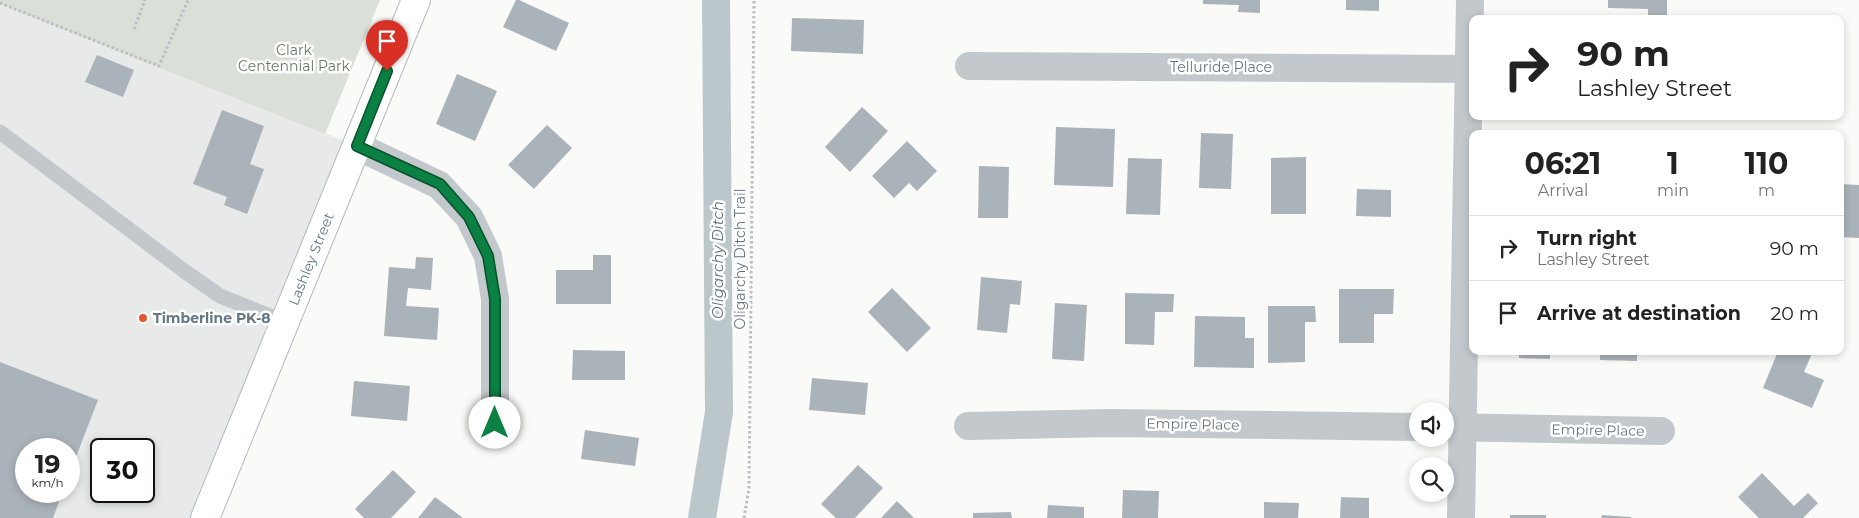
<!DOCTYPE html>
<html lang="en">
<head>
<meta charset="utf-8">
<style>
	:root { --surface:#fff; --page:#f2f2f2; --text:#222; --muted:#767676; --line:#e0e0e0 }
	body { margin:0; font-family:Montserrat,sans-serif; background:var(--page); color:var(--text); height:100vh; display:flex; flex-direction:column; font-size:19px; white-space:nowrap }
	* { box-sizing:border-box; margin:0 }
	p { font-size:16px; color:var(--muted) }
	.icon { flex:none; width:28px; height:28px; fill:none; stroke:currentColor; stroke-width:2; stroke-linecap:round; stroke-linejoin:round }
	.map { position:relative; flex:1; overflow:hidden }
	.side { position:absolute; left:1469px; top:130px; width:375px; height:225px; display:flex; flex-direction:column; background:var(--surface); border-radius:10px; box-shadow:0 2px 8px #0003 }
	.side>* { flex:none }
	.hud { position:absolute; left:1469px; top:15px; width:375px; height:105px; border-radius:10px; box-shadow:0 2px 8px #0003; background:#fff; color:var(--text); overflow:hidden }
	.controls { position:absolute; left:1409px; top:402px; display:grid; gap:10px }
	.controls a { display:grid; place-items:center; width:45px; height:45px; border-radius:50%; background:var(--surface); box-shadow:0 2px 8px #0003; font-size:25px }
	.speed { position:absolute; left:15px; top:438px; display:flex; gap:10px; font-size:25px; font-weight:700; text-align:center }
	.speed>* { display:grid; place-content:center; width:65px; height:65px; border-radius:50%; background:var(--surface); box-shadow:0 2px 8px #0003; line-height:1 }
	.speed small { font-size:12px; font-weight:400 }
	.speed .limit { border:2px solid #111; border-radius:8px; background:#fff; color:#111 }
	.pin { position:absolute; display:grid; place-items:center; width:42px; height:42px; color:#fff; margin:-51px -21px; border-radius:50% 50% 50% 0; rotate:-45deg; box-shadow:0 0 5px #0007 }
	.pin .icon { rotate:45deg }
	.me { position:absolute; width:55px; margin:-28px; rotate:0deg; stroke-linejoin:round; filter:drop-shadow(0 0 4px #0008) }
	.turn { display:flex; align-items:center; gap:18px; height:105px; padding:0 25px; font-size:22px }
	.turn .icon { width:65px; height:65px; stroke-width:2.5 }
	.turn b { display:block; font-size:35px; line-height:42px }
	.eta { display:flex; justify-content:space-evenly; align-items:center; height:85px; text-align:center }
	.eta b { font-size:30px; font-weight:700; line-height:35px }
	ul { padding:0; list-style:none }
	li { display:flex; align-items:center; gap:15px; height:65px; padding:0 25px; border-top:1px solid var(--line) }
	li div { flex:1 }
	li b { display:block; font-size:19px }
	li em { font-style:normal }
	.map>svg:first-child { display:block }
</style>
</head>
<body>
<div class="map">
<svg width="1859" height="518" viewBox="0 0 1859 518">
	<rect width="100%" height="100%" fill="#fafaf8"/>
	<path fill="#e8e9e9" fill-rule="evenodd" d="M 0,3 L 357,146 L 205,518 L 0,518 ZM 26,449 L 69,449 L 69,491 L 26,491 ZM 101,449 L 144,449 L 144,491 L 101,491 Z"/>
	<polygon fill="#dadfd7" points="0,0 380,0 325,134 0,4"/>
	<g fill="none" stroke-linecap="round" stroke-linejoin="round">
		<polyline stroke="#bbc7cb" stroke-width="28" points="702,518 719,412 716,0"/>
	</g>
	<g fill="#aab3b9">
		<polygon points="516,0 519,0 569,23 556,51 503,27"/>
		<polygon points="1203,0 1260,0 1260,13 1238,12 1239,5 1203,4"/>
		<polygon points="1346,0 1379,0 1379,11 1346,10"/>
		<polygon points="1608,0 1667,0 1667,18 1648,18 1648,9 1608,8"/>
		<polygon points="792,18 864,20 863,54 791,51"/>
		<polygon points="97,55 134,70 123,97 85,82"/>
		<polygon points="457,74 497,91 475,141 436,124"/>
		<polygon points="862,107 888,131 850,172 825,147"/>
		<polygon points="222,110 264,126 250,164 264,169 247,214 224,205 227,197 193,184"/>
		<polygon points="547,125 572,148 534,189 508,165"/>
		<polygon points="1056,127 1115,129 1113,187 1054,185"/>
		<polygon points="1201,133 1233,134 1231,189 1199,188"/>
		<polygon points="907,141 937,171 917,191 909,183 894,198 872,176"/>
		<polygon points="1306,157 1306,214 1271,214 1271,158"/>
		<polygon points="1128,158 1162,159 1160,215 1126,214"/>
		<polygon points="979,166 1009,167 1008,218 978,218"/>
		<polygon points="1840,184 1859,185 1859,238 1840,237"/>
		<polygon points="1357,189 1391,190 1391,217 1356,216"/>
		<polygon points="593,255 611,255 611,304 556,304 556,270 593,270"/>
		<polygon points="416,257 433,258 431,290 408,288 406,306 439,308 437,340 384,336 389,267 415,269"/>
		<polygon points="981,277 1022,281 1020,305 1010,304 1007,333 977,330"/>
		<polygon points="892,288 931,328 907,352 868,312"/>
		<polygon points="1339,289 1394,289 1393,314 1374,314 1374,343 1339,343"/>
		<polygon points="1125,293 1174,294 1173,312 1155,312 1154,345 1125,344"/>
		<polygon points="1055,303 1087,305 1084,361 1052,359"/>
		<polygon points="1268,306 1315,306 1316,322 1305,322 1305,362 1268,363"/>
		<polygon points="1195,316 1245,317 1245,338 1254,338 1254,368 1194,367"/>
		<polygon points="573,350 625,351 625,380 572,380"/>
		<polygon points="1519,351 1550,351 1550,359 1519,358"/>
		<polygon points="1600,351 1637,351 1637,361 1600,360"/>
		<polygon points="1778,351 1813,351 1804,372 1824,380 1812,408 1763,388"/>
		<polygon points="0,362 98,400 69,475 69,449 26,449 26,491 63,491 53,518 0,518"/>
		<polygon points="812,378 868,383 865,415 809,410"/>
		<polygon points="354,381 410,386 407,421 351,416"/>
		<polygon points="585,430 639,438 635,466 581,459"/>
		<polygon points="858,465 883,488 855,518 836,518 821,504"/>
		<polygon points="393,470 416,492 391,518 364,518 355,509"/>
		<polygon points="1762,473 1794,506 1808,493 1818,503 1803,518 1759,518 1738,497"/>
		<polygon points="1123,490 1159,491 1158,518 1122,518"/>
		<polygon points="435,497 463,518 418,518"/>
		<polygon points="1341,497 1369,498 1369,518 1340,518"/>
		<polygon points="897,501 914,518 881,518"/>
		<polygon points="1264,502 1299,503 1298,518 1264,518"/>
		<polygon points="1048,505 1084,507 1084,518 1047,518"/>
		<polygon points="1011,512 1012,518 973,518 973,513"/>
		<rect x="1510" y="515" width="36" height="3"/>
		<polygon points="1602,515 1631,517 1631,518 1601,518"/>
	</g>
	<g fill="none" stroke-linecap="round" stroke-linejoin="round">
		<g stroke="#b3babf" stroke-width="30">
			<polyline id="secondary" points="205,518 416,0"/>
		</g>
		<g stroke="#bbbfc2" stroke-width="3" stroke-dasharray="2.5 2.5" stroke-linecap="butt">
			<polyline points="0,3 159,66 188,0"/>
			<polyline points="134,29 145,0"/>
			<polyline points="744,518 749,489 754,0"/>
		</g>
		<polyline stroke="#c3c8cc" stroke-width="15" points="0,132 187,273 220,296 285,322"/>
		<g stroke="#c3c8cc" stroke-width="28">
			<polyline points="969,66 1472,69"/>
			<polyline points="357,146 439,185 469,217 488,256 495,299 495,423"/>
			<polyline points="968,426 1111,423 1418,427"/>
			<polyline points="1445,427 1661,431"/>
			<polyline points="1461,518 1470,0"/>
		</g>
		<use href="#secondary" stroke="#fff" stroke-width="28"/>
	</g>
	<g fill="none" stroke-linecap="round" stroke-linejoin="round">
		<g stroke="#07532c" stroke-width="12">
			<polyline id="route" points="387,71 357,146 440,184 469,217 488,256 495,299 495,423"/>
		</g>
		<use href="#route" stroke="#0b8043" stroke-width="9"/>
	</g>
	<circle fill="#e4572e" stroke="#fff" stroke-width="2" cx="143" cy="318" r="5"/>
	<g text-anchor="middle" stroke-width="5" stroke-linejoin="round" paint-order="stroke">
		<g font-size="14" fill="#687a64" stroke="#fff">
			<text x="294" y="55">Clark<tspan x="294" dy="16">Centennial Park</tspan></text>
		</g>
		<g font-size="14" fill="#657683" stroke="#fff">
			<text x="1221" y="72">Telluride Place</text>
			<text transform="translate(311 259) rotate(-68)" y="5">Lashley Street</text>
			<text transform="translate(740 259) rotate(-90)" y="5">Oligarchy Ditch Trail</text>
			<text transform="translate(1193 424) rotate(1)" y="5">Empire Place</text>
			<text transform="translate(1598 430) rotate(1)" y="5">Empire Place</text>
		</g>
		<g font-size="14" font-weight="bold" fill="#657683" stroke="#fff" text-anchor="start">
			<text x="153" y="323">Timberline PK-8</text>
		</g>
		<g font-size="15" font-style="italic" fill="#60757c" stroke="#fff">
			<text transform="translate(718 260) rotate(-90)" y="5">Oligarchy Ditch</text>
		</g>
	</g>
</svg>
<div class="controls">
<a><svg class="icon" aria-label="sound" viewBox="0 0 24 24"><path d="M4 9h4l5-4v14l-5-4H4zM17 9q2 3 0 6"/></svg></a>
<a><svg class="icon" aria-label="search" viewBox="0 0 24 24"><circle cx="10" cy="10" r="6"/><path d="M15 15l6 6"/></svg></a>
</div>
<div class="speed"><div>19<small>km/h</small></div><div class="limit">30</div></div>
<div class="pin" style="left:387px;top:71px;background:#d93025"><svg class="icon" aria-label="arrive" viewBox="0 0 24 24"><path d="M6 21V4h12l-3 4 3 4H6"/></svg></div>
<svg class="me" style="left:495px;top:423px" viewBox="-20 -20 40 40"><circle r="19" fill="#fff"/><path d="M0-13L10 11 0 6-10 11z" fill="#0b8043"/></svg>
<div class="hud">
<div class="turn"><svg class="icon" aria-label="right" viewBox="0 0 24 24"><path d="M7 20v-9h11M14 6l5 5-5 5"/></svg><div><b>90 m</b>Lashley Street</div></div>
</div>
<section class="side">
<div class="eta">
<div><b>06:21</b><p>Arrival</p></div>
<div><b>1</b><p>min</p></div>
<div><b>110</b><p>m</p></div>
</div>
<ul>
<li><svg class="icon" aria-label="right" viewBox="0 0 24 24"><path d="M7 20v-9h11M14 6l5 5-5 5"/></svg><div><b>Turn right</b><p>Lashley Street</p></div><em>90 m</em></li>
<li><svg class="icon" aria-label="arrive" viewBox="0 0 24 24"><path d="M6 21V4h12l-3 4 3 4H6"/></svg><div><b>Arrive at destination</b></div><em>20 m</em></li>
</ul>
</section>
</div>
</body>
</html>
